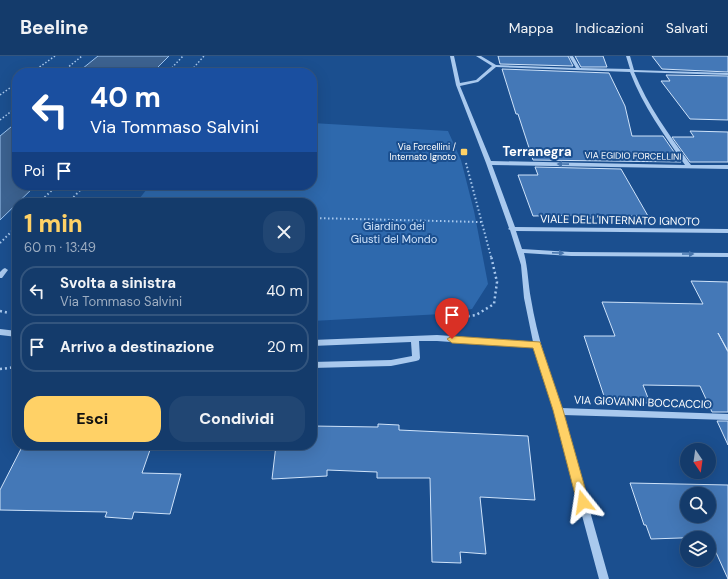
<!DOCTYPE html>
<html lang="it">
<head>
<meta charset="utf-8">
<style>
	:root { --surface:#143b6b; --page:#214673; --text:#f1f3f6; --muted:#9dadc1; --line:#33557e; --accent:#ffd166 }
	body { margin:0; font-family:"DM Sans",sans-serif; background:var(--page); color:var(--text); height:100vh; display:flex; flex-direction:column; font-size:15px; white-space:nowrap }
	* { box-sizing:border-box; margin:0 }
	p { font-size:13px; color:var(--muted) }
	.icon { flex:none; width:22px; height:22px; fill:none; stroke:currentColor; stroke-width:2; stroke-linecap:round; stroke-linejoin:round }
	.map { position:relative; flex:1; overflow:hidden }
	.details { position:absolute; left:12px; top:142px; width:305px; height:252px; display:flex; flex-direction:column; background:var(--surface); border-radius:16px; box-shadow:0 4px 16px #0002,0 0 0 1px var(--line) }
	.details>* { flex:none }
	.hud { position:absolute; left:12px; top:12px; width:305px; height:122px; border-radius:16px; box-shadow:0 4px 16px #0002,0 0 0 1px var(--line); background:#1a4fa0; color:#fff; overflow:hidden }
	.needle { width:26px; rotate:167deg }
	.controls { position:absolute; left:680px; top:387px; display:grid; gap:8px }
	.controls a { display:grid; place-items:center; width:36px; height:36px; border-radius:50%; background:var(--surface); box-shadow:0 4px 16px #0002,0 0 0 1px var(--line); font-size:20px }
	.pin { position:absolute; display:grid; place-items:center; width:34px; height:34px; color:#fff; margin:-41px -17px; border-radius:50% 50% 50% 0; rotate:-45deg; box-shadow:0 0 4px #0007 }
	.pin .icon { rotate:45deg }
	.me { position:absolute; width:44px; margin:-22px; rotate:345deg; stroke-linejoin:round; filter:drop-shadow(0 0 3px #0008) }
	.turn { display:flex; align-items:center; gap:14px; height:84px; padding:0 12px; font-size:18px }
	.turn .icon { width:52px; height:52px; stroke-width:2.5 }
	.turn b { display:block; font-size:28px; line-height:34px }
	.then { display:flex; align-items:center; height:38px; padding:0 12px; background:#0003; gap:8px; font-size:15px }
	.round { display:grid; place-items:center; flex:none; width:42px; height:42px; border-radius:16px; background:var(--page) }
	.headline { display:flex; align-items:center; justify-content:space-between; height:68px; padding:0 12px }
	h1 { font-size:24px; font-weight:800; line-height:30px; color:var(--accent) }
	.cta { display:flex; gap:8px; margin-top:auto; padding:8px 12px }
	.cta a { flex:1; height:46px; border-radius:16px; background:var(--accent); color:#111; font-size:16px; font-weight:800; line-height:46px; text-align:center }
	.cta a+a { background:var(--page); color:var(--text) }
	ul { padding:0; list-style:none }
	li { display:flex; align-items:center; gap:12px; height:50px; margin:0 8px 6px; padding:0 4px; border:2px solid var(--line); border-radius:16px }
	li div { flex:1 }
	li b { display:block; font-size:15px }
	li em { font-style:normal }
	header { display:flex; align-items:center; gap:24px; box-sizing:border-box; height:56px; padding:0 20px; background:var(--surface); border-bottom:1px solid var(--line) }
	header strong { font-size:19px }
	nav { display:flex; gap:22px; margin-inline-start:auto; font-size:14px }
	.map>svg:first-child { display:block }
</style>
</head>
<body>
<header>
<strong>Beeline</strong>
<nav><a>Mappa</a><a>Indicazioni</a><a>Salvati</a></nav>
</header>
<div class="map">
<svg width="728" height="523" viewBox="0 0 728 523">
	<rect width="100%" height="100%" fill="#1b4f8f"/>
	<polygon fill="#2e69ad" points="312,67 448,75 461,104 474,155 488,228 472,253 442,258 312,265 312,147 136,147 150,129 312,129"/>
	<g fill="#3c6290" stroke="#9cc4f0">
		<polygon points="98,0 169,0 152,17 77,17"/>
		<polygon points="17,66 17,129 36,129 0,164 0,80"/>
	</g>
	<g fill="#4478b7" stroke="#cfe3fa" fill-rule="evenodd">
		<polygon points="498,0 568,0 573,10 500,8"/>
		<polygon points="575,0 603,0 607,11 581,11"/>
		<polygon points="652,0 728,0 728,16 662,13"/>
		<polygon points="502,13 609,17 625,50 632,80 663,80 681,106 533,104 518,58 516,58"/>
		<polygon points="666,19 728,20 728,64 690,63 661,25 670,25"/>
		<polygon points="690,75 728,76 728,106 690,106 672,81 694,81"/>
		<polygon points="535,111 621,113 648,160 631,160 632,162 586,162 585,159 533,160 518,119 538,119"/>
		<polygon points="691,225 728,226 728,295 718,277 728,296 728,356 712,356 700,330 643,329 650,347 606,346 584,280 615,280 602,246 703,248"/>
		<polygon points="717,365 728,365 728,389"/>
		<polygon points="378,368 399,369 399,374 528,380 535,444 480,441 486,498 460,496 461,507 432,506 430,422 377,422 377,416 327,414 327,420 272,423 276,389 312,389 312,370 378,371"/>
		<polygon points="23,389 151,391 142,417 181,418 170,458 134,456 132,463 105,461 107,456 0,454 0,434"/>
		<path d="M 630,427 L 728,429 L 728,523 L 709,481 L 651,483 L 646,469 L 644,469 ZM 687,438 L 709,438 L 709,460 L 687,460 Z"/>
	</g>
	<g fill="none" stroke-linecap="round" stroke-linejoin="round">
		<g stroke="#a9c9ee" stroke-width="1.5" stroke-dasharray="1.5 2" stroke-linecap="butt">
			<polyline points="31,17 55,0"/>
			<polyline points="61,17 82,0"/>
			<polyline points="167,17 183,0"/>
			<polyline points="189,17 204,0"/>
			<polyline points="0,39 17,27"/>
			<polyline points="0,64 17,51"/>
		</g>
		<g stroke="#a9c9ee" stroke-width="2" stroke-dasharray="1.5 2.5" stroke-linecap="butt">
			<polyline points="466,107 491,201"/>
			<polyline points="39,147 57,129"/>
			<polyline points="68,147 85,129"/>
			<polyline points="312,162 481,166"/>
			<polyline points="0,187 17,170"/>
		</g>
		<g stroke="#a9c9ee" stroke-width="2.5" stroke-dasharray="2 3" stroke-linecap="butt">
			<polyline points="0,255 9,257"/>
			<polyline points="448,263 476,259 494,248 497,226 491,200"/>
			<polyline points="0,313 17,311"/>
		</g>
		<g fill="#a9c9ee" fill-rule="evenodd">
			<path d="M 450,0 L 454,0 L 460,27 L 476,24 L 492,10 L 476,0 L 481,0 L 496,9 L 576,12 L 569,0 L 573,0 L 580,12 L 630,13 L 626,0 L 630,0 L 634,14 L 728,17 L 728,19 L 634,16 C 648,50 669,79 691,109 L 728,109 L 728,113 L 492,109 L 515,171 L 728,173 L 728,177 L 516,175 L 522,193 L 571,196 L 728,197 L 728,201 L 571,200 L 524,197 C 528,212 528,227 531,243 C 537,280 549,316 561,352 L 728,358 L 728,364 L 563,359 L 609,523 L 599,523 L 554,355 L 534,292 L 437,285 L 419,285 L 420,302 L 419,304 L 416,305 L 391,310 L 312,312 L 312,306 L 391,304 L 412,300 L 411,286 L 312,290 L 312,284 L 437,279 L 533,286 L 524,242 L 521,209 L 510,174 L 508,173 L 509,172 L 486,107 L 456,29 ZM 496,11 L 630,16 C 643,50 664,79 685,109 L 491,105 L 460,30 L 478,26 Z"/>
			<polygon points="5,212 8,214 2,222 0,222 0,216 3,213"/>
			<polygon points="0,273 17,275 17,281 0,279"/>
		</g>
	</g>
	<defs><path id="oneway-solid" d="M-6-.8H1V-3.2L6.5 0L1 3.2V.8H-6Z"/></defs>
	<g fill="#4674ac">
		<use href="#oneway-solid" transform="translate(563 108) rotate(-179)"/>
		<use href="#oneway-solid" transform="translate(558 197) rotate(3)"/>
		<use href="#oneway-solid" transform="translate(688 198)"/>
	</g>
	<polygon fill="#ffd166" stroke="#a68842" points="452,280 540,286 563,354 589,446 587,450 583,452 579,450 577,446 553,354 533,292 452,287 447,283"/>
	<rect fill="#ffd166" stroke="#1b4f8f" stroke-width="1.5" x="460" y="92" width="8" height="8" rx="2"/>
	<g text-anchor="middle" stroke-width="4" stroke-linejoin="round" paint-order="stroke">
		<g font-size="9" fill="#fff" stroke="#1b4f8f" text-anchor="end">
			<text x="456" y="94">Via Forcellini /<tspan x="456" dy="10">Internato Ignoto</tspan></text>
		</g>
		<g font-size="9" fill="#fff" stroke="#1b4f8f">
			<text transform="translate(633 100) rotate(1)" y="3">VIA EGIDIO FORCELLINI</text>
		</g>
		<g font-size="11" fill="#fff" stroke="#1b4f8f">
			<text transform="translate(620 164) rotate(1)" y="4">VIALE DELL'INTERNATO IGNOTO</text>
			<text transform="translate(643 346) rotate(2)" y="4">VIA GIOVANNI BOCCACCIO</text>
		</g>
		<g font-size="11" fill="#cfe3fa" stroke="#1b4f8f">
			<text x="394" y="174">Giardino dei<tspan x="394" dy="13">Giusti del Mondo</tspan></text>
		</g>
		<g font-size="13" font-weight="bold" fill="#fff" stroke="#1b4f8f">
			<text x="537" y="100">Terranegra</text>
		</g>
	</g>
</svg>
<div class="controls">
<a><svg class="needle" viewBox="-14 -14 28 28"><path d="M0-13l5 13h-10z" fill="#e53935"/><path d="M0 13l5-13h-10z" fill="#9dadc1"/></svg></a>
<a><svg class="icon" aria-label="search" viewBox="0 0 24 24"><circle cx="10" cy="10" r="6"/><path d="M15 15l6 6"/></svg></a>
<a><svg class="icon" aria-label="layers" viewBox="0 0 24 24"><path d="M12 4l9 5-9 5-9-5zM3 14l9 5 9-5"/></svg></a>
</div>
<div class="pin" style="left:452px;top:283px;background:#d93025"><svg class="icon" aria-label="arrive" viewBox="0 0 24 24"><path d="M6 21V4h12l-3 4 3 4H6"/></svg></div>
<svg class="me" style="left:583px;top:446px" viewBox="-20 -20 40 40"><path d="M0-17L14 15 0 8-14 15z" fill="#ffd166" stroke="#fff" stroke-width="4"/></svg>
<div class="hud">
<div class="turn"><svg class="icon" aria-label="left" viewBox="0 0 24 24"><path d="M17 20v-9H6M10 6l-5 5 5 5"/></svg><div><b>40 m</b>Via Tommaso Salvini</div></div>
<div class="then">Poi<svg class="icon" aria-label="arrive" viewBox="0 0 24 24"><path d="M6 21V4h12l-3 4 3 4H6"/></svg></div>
</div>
<section class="details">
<div class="headline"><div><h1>1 min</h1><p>60 m · 13:49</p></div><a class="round"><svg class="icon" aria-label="close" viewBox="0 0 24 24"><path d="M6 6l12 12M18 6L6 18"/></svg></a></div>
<ul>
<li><svg class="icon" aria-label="left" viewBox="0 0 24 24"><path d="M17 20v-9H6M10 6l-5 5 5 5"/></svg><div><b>Svolta a sinistra</b><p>Via Tommaso Salvini</p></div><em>40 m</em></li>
<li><svg class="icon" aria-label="arrive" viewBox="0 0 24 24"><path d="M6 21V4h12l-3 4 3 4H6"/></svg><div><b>Arrivo a destinazione</b></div><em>20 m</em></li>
</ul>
<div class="cta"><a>Esci</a><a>Condividi</a></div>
</section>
</div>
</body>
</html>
